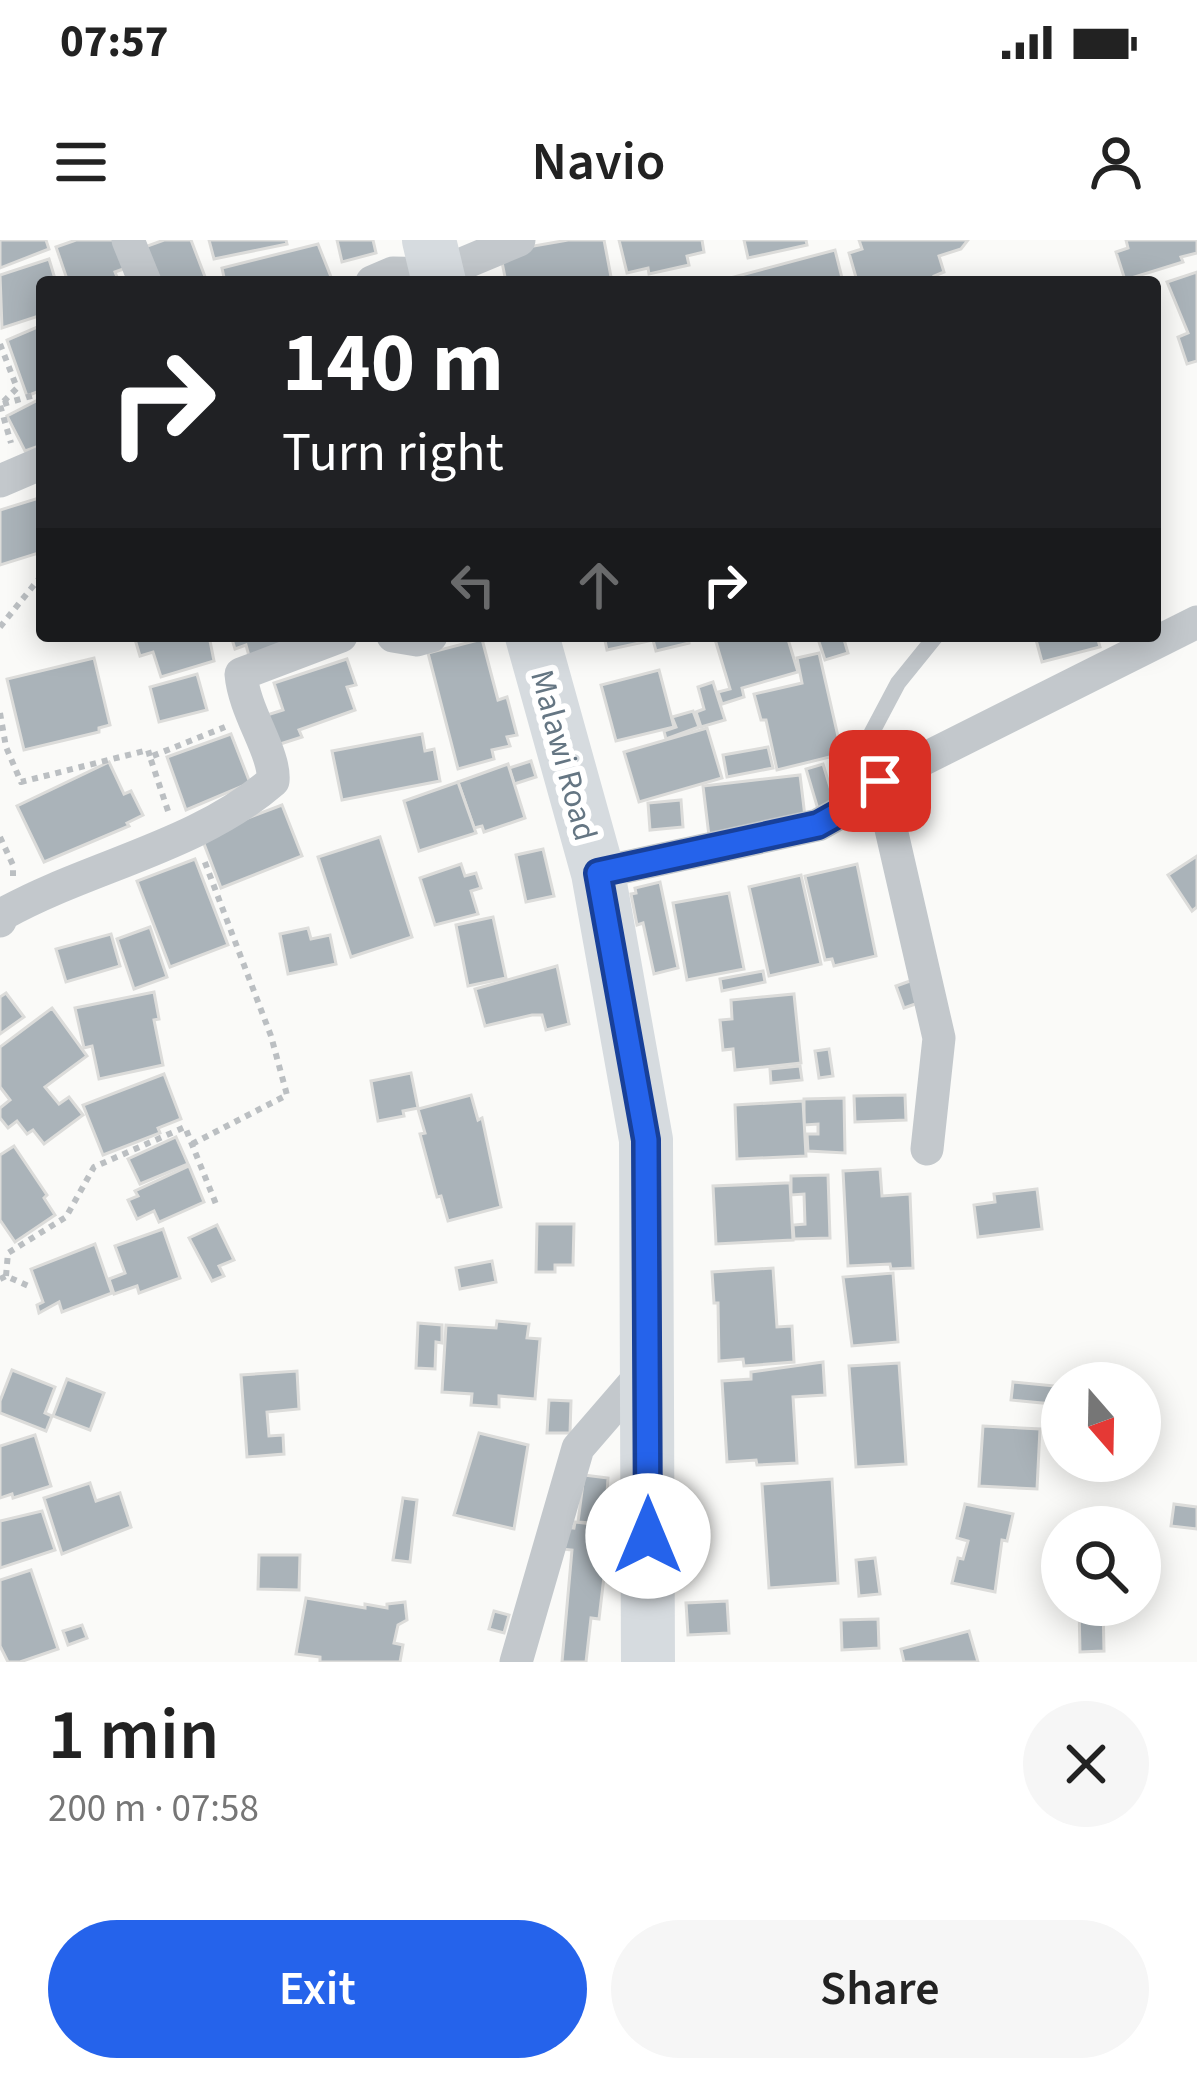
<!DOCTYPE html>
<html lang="en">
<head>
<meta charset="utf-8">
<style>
	:root { --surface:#fff; --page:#f6f6f6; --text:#222; --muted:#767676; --accent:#2563eb }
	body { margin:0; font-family:"Source Sans 3",sans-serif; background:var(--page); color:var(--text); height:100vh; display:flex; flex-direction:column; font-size:45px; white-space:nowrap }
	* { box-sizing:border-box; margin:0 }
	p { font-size:39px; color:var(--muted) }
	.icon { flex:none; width:66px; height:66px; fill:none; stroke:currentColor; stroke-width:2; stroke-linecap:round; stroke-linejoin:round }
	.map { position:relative; height:1422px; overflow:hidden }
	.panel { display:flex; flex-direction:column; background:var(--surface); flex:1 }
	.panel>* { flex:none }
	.guide { position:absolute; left:36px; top:36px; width:1125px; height:366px; border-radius:12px; box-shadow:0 6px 30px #0003; background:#202124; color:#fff; overflow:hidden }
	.needle { width:78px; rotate:160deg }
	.fabs { position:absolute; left:1041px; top:1122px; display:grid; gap:24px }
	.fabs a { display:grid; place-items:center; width:120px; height:120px; border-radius:50%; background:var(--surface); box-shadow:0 6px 30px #0003; font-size:60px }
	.pin { position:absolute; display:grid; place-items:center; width:102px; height:102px; color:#fff; margin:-51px; border-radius:24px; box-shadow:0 6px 18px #0006 }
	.me { position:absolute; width:132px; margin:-66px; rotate:0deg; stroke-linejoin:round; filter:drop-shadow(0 0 9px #0008) }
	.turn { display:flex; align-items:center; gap:42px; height:252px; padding:0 48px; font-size:54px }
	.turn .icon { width:156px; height:156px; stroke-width:2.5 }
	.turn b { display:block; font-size:84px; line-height:102px }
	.lanes { display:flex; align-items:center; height:114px; padding:0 48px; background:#0003; justify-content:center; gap:60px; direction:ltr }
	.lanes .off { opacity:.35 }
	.round { display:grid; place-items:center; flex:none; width:126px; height:126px; border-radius:63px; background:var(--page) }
	.summary { display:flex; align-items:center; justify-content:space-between; height:204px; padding:0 48px }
	h1 { font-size:72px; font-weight:600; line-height:90px }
	.cta { display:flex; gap:24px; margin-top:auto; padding:24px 48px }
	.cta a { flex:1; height:138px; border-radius:72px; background:var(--accent); color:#fff; font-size:48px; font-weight:600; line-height:138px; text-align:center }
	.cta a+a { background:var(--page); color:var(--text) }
	.status { display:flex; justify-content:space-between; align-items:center; height:84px; padding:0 60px; background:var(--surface); direction:ltr }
	.status svg { height:33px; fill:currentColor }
	header { display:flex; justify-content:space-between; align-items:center; height:156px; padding:0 48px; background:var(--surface); font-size:54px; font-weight:600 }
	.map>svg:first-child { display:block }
</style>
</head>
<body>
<div class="status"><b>07:57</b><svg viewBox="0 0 49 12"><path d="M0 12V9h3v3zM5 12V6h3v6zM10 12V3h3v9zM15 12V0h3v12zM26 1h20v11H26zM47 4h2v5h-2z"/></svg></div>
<header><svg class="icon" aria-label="menu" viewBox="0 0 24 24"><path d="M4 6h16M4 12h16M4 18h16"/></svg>Navio<svg class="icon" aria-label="person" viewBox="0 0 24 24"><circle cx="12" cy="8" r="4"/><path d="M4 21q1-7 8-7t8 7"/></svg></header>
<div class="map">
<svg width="1197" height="1422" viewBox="0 0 1197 1422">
	<rect width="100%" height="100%" fill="#fafaf8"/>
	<g fill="#aab3b9" stroke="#dcdcda" stroke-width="3">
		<polygon points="0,0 46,0 49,9 0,28"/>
		<polygon points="76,0 119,0 129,27 115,32 119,42 68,42 56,7"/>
		<polygon points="164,0 191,0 207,42 158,42 139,9"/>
		<polygon points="209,0 286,0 287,4 214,19"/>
		<polygon points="337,0 373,0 376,13 342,22"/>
		<polygon points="568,0 604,0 612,42 506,42 500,12"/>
		<polygon points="619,0 702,0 704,12 687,16 689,25 649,34 648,28 627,33"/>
		<polygon points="744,0 806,0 807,5 748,18"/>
		<polygon points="859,0 968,0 961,9 939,16 944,32 934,36 936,42 870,42 869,38 857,41 849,13 862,9"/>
		<polygon points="1126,0 1197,0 1197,13 1181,17 1183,22 1125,40 1116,12 1128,8"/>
		<polygon points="318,4 333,42 225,42 222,28"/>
		<polygon points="835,10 843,42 731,42 730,38"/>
		<polygon points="49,19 56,42 42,42 42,75 2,88 0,35"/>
		<polygon points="1197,32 1197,121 1187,124 1178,97 1188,93 1167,42"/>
		<polygon points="42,85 42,150 27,156 7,100"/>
		<polygon points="42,158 42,205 25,211 7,176"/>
		<polygon points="42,257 42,312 0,325 0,270"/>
		<polygon points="134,396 209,396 214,421 161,437 153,412 140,416"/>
		<polygon points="231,396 314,396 249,416 246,405 235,409"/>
		<polygon points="604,396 688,396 689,403 656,411 653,400 607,410"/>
		<polygon points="714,396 787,396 798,432 742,448 744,457 722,464 718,452 730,449"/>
		<polygon points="817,396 843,396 848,413 825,420"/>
		<polygon points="1035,396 1097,396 1100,407 1042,422"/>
		<polygon points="482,399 498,460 507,457 517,495 507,497 510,506 492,510 494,519 458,529 428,413"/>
		<polygon points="819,413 842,514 777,530 766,480 761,480 754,454 802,443 797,418"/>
		<polygon points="94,418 110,485 99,488 99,492 24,510 7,439"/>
		<polygon points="347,419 356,445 347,447 355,470 299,490 302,497 277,505 267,475 283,470 274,443"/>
		<polygon points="659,430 674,487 616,501 601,445"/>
		<polygon points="197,434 207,470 159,482 150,447"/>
		<polygon points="713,442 725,480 701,487 696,472 704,469 698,447"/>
		<polygon points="693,471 699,487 666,499 664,491 676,487 672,477"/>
		<polygon points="707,488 722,538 639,562 624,512"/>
		<polygon points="231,494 250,543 186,570 167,517"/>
		<polygon points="422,494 425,511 434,509 440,541 342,560 332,511"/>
		<polygon points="768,507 773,528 727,537 723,515"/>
		<polygon points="531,521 536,537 514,544 509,528"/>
		<polygon points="109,522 124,554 131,551 143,575 127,583 129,586 44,622 17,566"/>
		<polygon points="508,524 525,578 484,592 482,586 474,588 458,542"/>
		<polygon points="823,524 837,570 820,576 806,529"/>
		<polygon points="800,535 806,585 709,596 703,546"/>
		<polygon points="458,542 476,593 419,611 404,561"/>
		<polygon points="681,560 683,587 650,590 648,563"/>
		<polygon points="282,565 302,616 221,648 201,596"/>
		<polygon points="380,597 412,697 351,717 318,617"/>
		<polygon points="543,609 554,656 526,662 516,615"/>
		<polygon points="1197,616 1197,667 1192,671 1168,635"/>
		<polygon points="195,619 228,705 170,727 137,641"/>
		<polygon points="461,624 465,636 476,633 481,648 471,651 478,674 435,685 420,638"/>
		<polygon points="857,624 876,716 834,726 832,719 825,720 805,636"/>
		<polygon points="801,635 821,724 769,736 749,647"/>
		<polygon points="660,642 678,728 654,734 643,683 637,685 631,654 636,653 635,648"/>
		<polygon points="729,653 744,729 687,740 673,663"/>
		<polygon points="493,677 506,738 468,746 456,685"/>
		<polygon points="150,687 167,737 134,749 117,699"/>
		<polygon points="308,688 311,699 330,695 336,724 288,734 280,694"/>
		<polygon points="111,694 120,726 66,742 56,709"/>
		<polygon points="557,726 569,784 546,790 542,775 532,775 485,786 475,749"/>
		<polygon points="763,731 765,742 722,751 720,739"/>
		<polygon points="913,740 921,762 904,768 896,746"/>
		<polygon points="154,752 159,779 154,780 163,825 99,839 92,806 84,808 75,768"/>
		<polygon points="6,753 24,777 0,794 0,757"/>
		<polygon points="794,754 801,823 735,830 733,809 723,810 720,780 732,779 731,760"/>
		<polygon points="52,768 87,816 45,847 59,864 69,857 83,875 44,904 33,890 27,894 17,881 8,888 0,878 0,868 10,860 0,847 0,807"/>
		<polygon points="829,809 833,836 819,838 815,811"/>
		<polygon points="800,826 802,840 771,843 770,829"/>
		<polygon points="411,833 418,868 403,871 404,876 378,881 371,841"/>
		<polygon points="164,834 181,879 158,888 160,893 103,915 83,865"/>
		<polygon points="471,855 478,880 482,878 501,967 448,981 441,956 437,957 420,894 425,893 418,869"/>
		<polygon points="905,855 906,880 855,882 854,856"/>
		<polygon points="844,858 845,913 808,911 807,894 818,894 818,884 804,885 804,859"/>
		<polygon points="803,861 806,916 737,919 735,865"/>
		<polygon points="176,897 188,924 140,944 128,919"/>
		<polygon points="14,906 47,955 44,958 55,975 15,1002 0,980 0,915"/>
		<polygon points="189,926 204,962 159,982 154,971 137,979 128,960 138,956 135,951"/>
		<polygon points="880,929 882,956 910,954 913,1028 891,1029 890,1024 848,1026 843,931"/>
		<polygon points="828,935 830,998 794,999 793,985 805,984 804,954 791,955 791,936"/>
		<polygon points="785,943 790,943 793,1000 716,1004 713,946"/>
		<polygon points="1037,949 1042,989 978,997 974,965 995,962 994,954"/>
		<polygon points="537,984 574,984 573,1025 555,1025 555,1032 536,1032"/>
		<polygon points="217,985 234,1020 219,1026 224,1036 212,1041 189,998"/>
		<polygon points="163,989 180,1038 139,1053 137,1046 114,1054 109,1039 125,1033 115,1006"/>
		<polygon points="95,1004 112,1053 62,1072 59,1062 39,1073 37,1065 43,1062 31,1029"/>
		<polygon points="492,1021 496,1042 460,1049 456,1028"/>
		<polygon points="773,1028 777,1087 792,1086 794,1122 744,1126 743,1119 719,1121 718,1063 714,1063 712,1032"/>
		<polygon points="893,1033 898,1102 852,1106 843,1037"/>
		<polygon points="497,1081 529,1084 527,1098 540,1099 535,1159 499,1156 499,1167 471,1165 472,1154 442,1152 446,1085 496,1088"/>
		<polygon points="418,1083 442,1085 442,1103 436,1102 435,1129 416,1128"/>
		<polygon points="823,1122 825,1155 793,1157 797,1223 757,1225 756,1220 727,1222 722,1141 751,1139 751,1132"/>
		<polygon points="899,1123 906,1224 856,1227 849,1126"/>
		<polygon points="12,1130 55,1147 45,1173 52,1176 46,1191 0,1173 0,1161"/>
		<polygon points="297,1131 299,1169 267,1172 269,1196 283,1195 284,1214 247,1217 241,1135"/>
		<polygon points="67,1139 104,1153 90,1190 53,1176"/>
		<polygon points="1013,1142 1055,1146 1053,1164 1011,1160"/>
		<polygon points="549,1160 571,1161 570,1193 547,1193"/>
		<polygon points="983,1186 1040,1189 1037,1249 979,1246"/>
		<polygon points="479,1193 528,1205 514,1289 454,1275"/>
		<polygon points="35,1195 51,1246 13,1258 12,1254 0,1258 0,1206"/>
		<polygon points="584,1235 608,1238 605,1284 578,1282"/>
		<polygon points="832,1239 838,1343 769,1348 762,1244"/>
		<polygon points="90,1243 96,1261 120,1253 131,1287 62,1314 44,1258"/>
		<polygon points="403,1258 417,1260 410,1322 393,1320"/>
		<polygon points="965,1264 1013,1274 1007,1301 1002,1300 995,1352 952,1343 958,1318 963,1319 968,1301 957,1298"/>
		<polygon points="1174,1264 1197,1267 1197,1289 1171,1286"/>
		<polygon points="42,1271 55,1310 0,1328 0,1281"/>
		<polygon points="575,1282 610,1286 599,1379 591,1378 586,1422 562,1422 572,1310 562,1309 564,1287 574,1288"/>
		<polygon points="259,1315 300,1315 299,1350 258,1349"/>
		<polygon points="875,1318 880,1354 859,1356 856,1320"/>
		<polygon points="31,1330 58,1409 20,1422 8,1422 0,1406 0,1340"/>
		<polygon points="306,1358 365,1368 365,1364 387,1368 387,1364 405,1362 407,1380 398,1385 394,1403 403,1405 400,1422 320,1422 320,1417 296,1414"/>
		<polygon points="727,1361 729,1393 688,1395 686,1363"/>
		<polygon points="1103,1365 1104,1411 1080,1412 1079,1366"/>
		<polygon points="494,1371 509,1375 504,1393 489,1389"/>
		<polygon points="878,1379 879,1408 842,1410 841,1380"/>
		<polygon points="82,1385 87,1398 68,1405 63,1391"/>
		<polygon points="969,1391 978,1422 904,1422 901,1409"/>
	</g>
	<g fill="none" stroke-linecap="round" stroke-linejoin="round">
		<g stroke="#bbbfc2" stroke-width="6" stroke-dasharray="6 6" stroke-linecap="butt">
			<polyline points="0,104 17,148 0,165 11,203"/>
			<polyline points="3,164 42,153"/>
			<polyline points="0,387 42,335"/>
			<polyline points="0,473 6,507 21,542 148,510 150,517"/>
			<polyline points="168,571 150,517 225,487"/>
			<polyline points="0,597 13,625 13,636"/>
			<polyline points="192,904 287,855 271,796 204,620"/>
			<polyline points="6,1036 8,1013 66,977 94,927 185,887 216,964"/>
			<polyline points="0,1039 6,1036 31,1047"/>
		</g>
		<polyline stroke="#c3c8cc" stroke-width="16" points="872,545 871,494 898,443 936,396"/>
		<g stroke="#c3c8cc" stroke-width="33">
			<polyline points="128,0 145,42"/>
			<polyline points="372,42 393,33 438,34 519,0"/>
			<polyline points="0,241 42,223"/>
			<polyline points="393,396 417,400 431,396"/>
			<polyline points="880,541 939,798 927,909"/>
			<polyline points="598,633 818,585 843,571 872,545 1197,382"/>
			<path d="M 0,681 L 3,674 C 89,626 197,607 273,541 C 276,514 244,472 241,434 L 341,396"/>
			<polyline points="516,1422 578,1208 648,1127"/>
		</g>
		<g stroke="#d6dbdf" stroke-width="54">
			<polyline points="429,0 439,42"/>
			<polyline points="532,396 598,633 646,900 648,1422"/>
		</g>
	</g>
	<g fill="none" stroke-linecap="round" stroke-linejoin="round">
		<g stroke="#184099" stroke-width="30">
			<polyline id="route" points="648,1296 646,900 598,633 818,585 843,571 880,541"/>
		</g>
		<use href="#route" stroke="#2563eb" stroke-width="21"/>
	</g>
	<g text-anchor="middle" stroke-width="12" stroke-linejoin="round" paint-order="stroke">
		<g font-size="33" fill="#657683" stroke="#fff">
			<text transform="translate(565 515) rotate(75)" y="12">Malawi Road</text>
		</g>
	</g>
</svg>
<div class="fabs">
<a><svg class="needle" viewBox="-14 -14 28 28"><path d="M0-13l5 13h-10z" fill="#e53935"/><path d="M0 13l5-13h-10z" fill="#767676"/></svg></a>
<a><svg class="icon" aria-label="search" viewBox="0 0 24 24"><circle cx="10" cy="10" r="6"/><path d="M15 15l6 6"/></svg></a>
</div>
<div class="pin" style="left:880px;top:541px;background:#d93025"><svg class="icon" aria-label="arrive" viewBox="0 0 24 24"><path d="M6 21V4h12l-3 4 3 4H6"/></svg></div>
<svg class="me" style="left:648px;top:1296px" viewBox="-20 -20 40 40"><circle r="19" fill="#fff"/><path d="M0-13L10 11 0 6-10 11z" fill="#2563eb"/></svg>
<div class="guide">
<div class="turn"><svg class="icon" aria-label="right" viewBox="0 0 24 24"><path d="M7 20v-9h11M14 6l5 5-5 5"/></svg><div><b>140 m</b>Turn right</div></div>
<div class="lanes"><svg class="icon off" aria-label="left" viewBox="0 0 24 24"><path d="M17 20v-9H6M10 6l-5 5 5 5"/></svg><svg class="icon off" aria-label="ahead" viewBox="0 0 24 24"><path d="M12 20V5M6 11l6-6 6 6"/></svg><svg class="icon" aria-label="right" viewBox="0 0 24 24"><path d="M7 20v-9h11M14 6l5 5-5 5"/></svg></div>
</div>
</div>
<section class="panel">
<div class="summary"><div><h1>1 min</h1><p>200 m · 07:58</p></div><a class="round"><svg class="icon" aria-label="close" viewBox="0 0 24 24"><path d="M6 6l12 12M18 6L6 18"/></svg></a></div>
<div class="cta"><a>Exit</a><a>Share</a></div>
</section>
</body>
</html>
